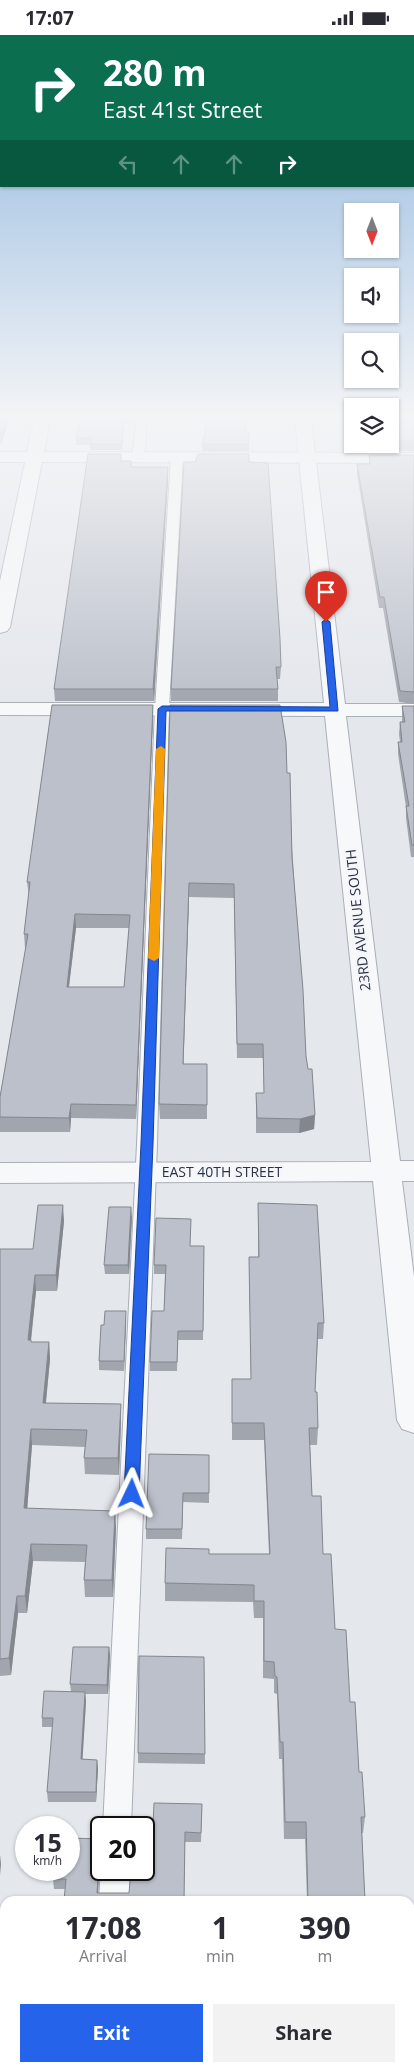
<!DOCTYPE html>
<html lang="en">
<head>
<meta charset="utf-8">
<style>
	:root { --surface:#fff; --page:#f2f2f3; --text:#2b2b33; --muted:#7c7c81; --accent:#2563eb }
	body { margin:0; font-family:"Open Sans",sans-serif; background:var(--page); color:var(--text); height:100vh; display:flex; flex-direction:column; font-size:19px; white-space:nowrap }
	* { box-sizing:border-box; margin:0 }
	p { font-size:16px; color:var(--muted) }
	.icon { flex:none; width:28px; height:28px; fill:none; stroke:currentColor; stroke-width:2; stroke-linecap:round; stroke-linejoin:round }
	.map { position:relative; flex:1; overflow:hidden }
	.details { position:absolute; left:0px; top:1861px; width:415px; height:176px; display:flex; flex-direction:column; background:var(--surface); border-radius:15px 15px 0 0; box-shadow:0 1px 4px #0004 }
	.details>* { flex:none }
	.hud { position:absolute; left:0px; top:0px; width:415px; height:152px; box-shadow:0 1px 4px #0004; background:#0b6e4f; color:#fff; overflow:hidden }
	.needle { width:32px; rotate:180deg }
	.buttons { position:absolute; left:344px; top:168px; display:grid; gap:10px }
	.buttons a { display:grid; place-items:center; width:55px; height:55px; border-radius:0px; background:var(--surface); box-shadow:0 1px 4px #0004; font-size:25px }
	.speed { position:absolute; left:15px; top:1781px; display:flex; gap:10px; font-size:25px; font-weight:700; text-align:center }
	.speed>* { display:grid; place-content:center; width:65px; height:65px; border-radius:50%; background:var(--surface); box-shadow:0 1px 4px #0004; line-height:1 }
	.speed small { font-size:12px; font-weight:400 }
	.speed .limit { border:2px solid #111; border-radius:8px; background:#fff; color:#111 }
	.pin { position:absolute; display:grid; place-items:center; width:42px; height:42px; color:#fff; margin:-51px -21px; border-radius:50% 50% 50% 0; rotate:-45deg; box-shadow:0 0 5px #0007 }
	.pin .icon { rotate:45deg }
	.me { position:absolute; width:55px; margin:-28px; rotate:2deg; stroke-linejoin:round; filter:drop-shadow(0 0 4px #0008) }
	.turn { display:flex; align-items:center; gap:18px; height:105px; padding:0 20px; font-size:22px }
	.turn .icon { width:65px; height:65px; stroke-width:2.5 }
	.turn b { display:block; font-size:35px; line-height:42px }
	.lanes { display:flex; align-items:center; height:48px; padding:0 20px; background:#0003; justify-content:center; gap:25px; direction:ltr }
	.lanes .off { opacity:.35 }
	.eta { display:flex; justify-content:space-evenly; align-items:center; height:85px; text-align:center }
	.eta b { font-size:30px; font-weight:700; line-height:35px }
	.button { display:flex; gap:10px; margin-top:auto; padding:10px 20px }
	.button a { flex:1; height:58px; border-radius:0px; background:var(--accent); color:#fff; font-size:20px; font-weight:700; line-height:58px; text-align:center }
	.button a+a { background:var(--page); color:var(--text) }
	.status { display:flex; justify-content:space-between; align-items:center; height:35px; padding:0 25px; background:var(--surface); direction:ltr }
	.status svg { height:14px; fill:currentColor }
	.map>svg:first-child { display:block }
</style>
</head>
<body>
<div class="status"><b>17:07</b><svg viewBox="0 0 49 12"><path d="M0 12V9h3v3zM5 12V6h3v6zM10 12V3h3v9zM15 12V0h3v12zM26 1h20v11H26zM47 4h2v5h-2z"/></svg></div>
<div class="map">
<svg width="414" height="2037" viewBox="0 0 414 2037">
	<rect width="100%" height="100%" fill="#e4e7ec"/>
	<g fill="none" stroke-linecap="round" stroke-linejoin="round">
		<g stroke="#a9aeb7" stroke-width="2">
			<g id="service">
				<polygon points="137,385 147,385 144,422 138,425 132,422"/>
				<polygon points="177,419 183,422 169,674 157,1109 131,1792 103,1792 137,1109 155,674 171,422"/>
				<polygon points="101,1833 101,1835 130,1835 129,1866 99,1866"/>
				<rect x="90" y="2032" width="32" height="5"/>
			</g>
		</g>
		<g stroke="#a9aeb7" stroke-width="2">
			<g id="minor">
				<polygon points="34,385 50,385 10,592 7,596 0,598 0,546"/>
				<polygon points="295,385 311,385 345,669 414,669 414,681 346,681 400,1126 414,1126 414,1146 402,1146 414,1242 414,1398 402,1394 397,1385 373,1146 0,1148 0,1128 371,1127 325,681 0,680 0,668 324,668"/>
			</g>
		</g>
		<g stroke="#a9aeb7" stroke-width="2">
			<polygon id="tertiary" points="0,417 414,418 414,428 0,427"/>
		</g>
		<use href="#service" fill="#f7f8fa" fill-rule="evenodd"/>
		<use href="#minor" fill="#f7f8fa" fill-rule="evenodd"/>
		<use href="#tertiary" fill="#f7f8fa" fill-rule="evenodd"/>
	</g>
	<g fill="#a1a5ae" fill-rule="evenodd">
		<polygon points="80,385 131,385 130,389 124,389 122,415 90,415 90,410 76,410 76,403"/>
		<polygon points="390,385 414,385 414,416 367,416 366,409 390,409"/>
		<polygon points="245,393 246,396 249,396 249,416 202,416 202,409 205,398"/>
		<polygon points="369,420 414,420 414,669 399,667 383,573 379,573 357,439 357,429 369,429"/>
		<polygon points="122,426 131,426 132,432 168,432 168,443 154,666 55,666 54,654"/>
		<polygon points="249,427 281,632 280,644 277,644 278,654 278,666 171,666 171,654"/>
		<path d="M 153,670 L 153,682 L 136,1084 L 71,1083 L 70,1097 L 0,1097 L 0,1062 L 26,913 L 25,913 L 24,899 L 29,861 L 27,847 ZM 76,893 L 129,893 L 124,952 L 69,952 Z"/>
		<polygon points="170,670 287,738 306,1021 315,1080 314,1094 299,1098 256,1098 256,1058 264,1058 263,1023 237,1023 234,863 189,862 183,1029 207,1029 207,1084 160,1084 159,1069"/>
		<polygon points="402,671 414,671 414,822 411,822 406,783 406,772 398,719 398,707 400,707 399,699 400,687 402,687"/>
		<polygon points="258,1168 324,1288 323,1304 318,1304 315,1357 318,1393 317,1410 310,1410 312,1461 323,1519 335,1594 350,1667 365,1782 363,1798 362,1798 365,1866 307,1866 305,1804 284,1804 282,1724 279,1724 277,1659 274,1658 274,1644 263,1643 263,1583 254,1583 253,1567 165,1566 165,1548 209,1519 269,1519 264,1405 232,1405 232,1344 251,1344 249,1222 258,1222"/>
		<polygon points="132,1182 129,1239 105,1239 104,1230"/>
		<polygon points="64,1186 57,1256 36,1256 31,1307 49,1307 50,1324 46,1368 121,1369 121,1386 119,1440 85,1439 84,1423 85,1412 32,1410 27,1474 116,1492 113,1562 85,1562 84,1545 85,1527 33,1526 27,1578 18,1578 11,1640 0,1641 0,1214 33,1214"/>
		<polygon points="190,1211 204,1211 203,1305 178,1305 177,1336 150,1336 150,1327 164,1276 165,1239 154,1239 154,1230"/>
		<polygon points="126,1285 124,1336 99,1335 99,1326 104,1290"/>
		<polygon points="209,1420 209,1468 183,1467 182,1504 146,1504 146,1494"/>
		<polygon points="109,1612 110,1621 108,1659 85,1659 86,1666 82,1724 97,1725 98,1734 96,1767 48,1767 47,1757 53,1692 42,1692 42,1683 71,1656 70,1649"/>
		<polygon points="204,1622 205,1729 138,1728 138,1718"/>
		<polygon points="202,1769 201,1807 185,1807 184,1866 64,1866 65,1854 54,1854 53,1844 101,1804 101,1832 99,1833 98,1858 129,1858 151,1834"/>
		<polygon points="18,2032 77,2032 77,2037 19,2037"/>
	</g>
	<g fill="#83868d">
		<polygon points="5,385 9,385 1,410 0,400"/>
		<polygon points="168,432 168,443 154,666 153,654"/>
		<polygon points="153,670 153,682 136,1084 136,1070"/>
		<polygon points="189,848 189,862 183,1043 183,1029"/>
		<polygon points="75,879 76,893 67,966 67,952"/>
		<polygon points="71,1069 71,1083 70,1097 69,1083"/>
		<polygon points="315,1080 314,1094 299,1098 300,1084"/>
		<polygon points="63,1170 64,1186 57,1256 56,1240"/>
		<polygon points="131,1172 132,1182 129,1239 128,1230"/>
		<polygon points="35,1240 36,1256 29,1321 28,1305"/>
		<polygon points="126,1276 126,1285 124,1336 124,1326"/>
		<polygon points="49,1307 50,1324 44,1385 43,1368"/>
		<polygon points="121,1369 121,1386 119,1440 118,1423"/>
		<polygon points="31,1394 32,1410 26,1490 24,1473"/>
		<polygon points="115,1476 116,1492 113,1562 112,1545"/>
		<polygon points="31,1509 33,1526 27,1578 25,1561"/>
		<polygon points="17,1561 18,1578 11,1640 9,1623"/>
		<polygon points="109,1612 110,1621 108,1659 107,1650"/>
		<polygon points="85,1657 86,1666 82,1734 81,1724"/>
		<polygon points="97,1725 98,1734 96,1767 96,1757"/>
		<polygon points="0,1820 1,1829 0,1840"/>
		<polygon points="101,1822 101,1832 99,1833 98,1866 97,1858 99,1823"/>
	</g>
	<g fill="#bbc0ca" stroke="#83868d" fill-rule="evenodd">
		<polygon points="0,385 5,385 0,400"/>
		<polygon points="80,385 123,385 122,409 90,409 91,403 76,403"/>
		<polygon points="206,385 245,385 246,396 249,396 249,409 202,409 205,398"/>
		<rect x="390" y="385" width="24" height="21"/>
		<polygon points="88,419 121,419 121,426 131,426 131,432 168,432 153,654 54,654"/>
		<polygon points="198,419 249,419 249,427 268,428 280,604 281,632 276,632 278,654 171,654 184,427 195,427"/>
		<polygon points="369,420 414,420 414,657 400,656 384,562 380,562 357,429 370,429"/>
		<path d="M 52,670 L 153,670 L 136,1070 L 71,1069 L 69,1083 L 0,1082 L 0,1062 L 28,899 L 24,899 L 30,847 L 27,847 ZM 75,879 L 130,880 L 124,952 L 67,952 Z"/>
		<polygon points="170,670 280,670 286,707 287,738 290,738 292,822 303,955 306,1021 308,1034 312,1034 315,1080 300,1084 257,1083 256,1058 264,1058 263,1009 237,1009 234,849 189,848 183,1029 207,1029 207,1070 159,1069"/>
		<polygon points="402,671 414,671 414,810 412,810 406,771 409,771 398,707 402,707 400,687 405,687"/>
		<polygon points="258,1168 317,1170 324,1288 318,1288 315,1357 317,1357 318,1393 309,1393 312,1461 321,1461 323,1519 331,1519 335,1594 346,1595 350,1667 355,1667 359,1737 362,1737 365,1782 361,1782 365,1866 337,1865 337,1866 308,1866 306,1787 285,1787 283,1707 280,1707 277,1642 275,1641 274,1627 264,1626 264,1566 254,1566 254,1550 165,1548 166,1513 209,1514 209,1519 270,1519 264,1388 232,1388 232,1344 251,1344 249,1222 259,1222"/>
		<polygon points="38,1170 63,1170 56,1240 35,1240 28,1305 31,1305 31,1307 49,1307 43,1368 121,1369 118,1423 84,1423 87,1395 31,1394 24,1473 115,1476 112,1545 84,1545 87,1510 31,1509 25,1561 17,1561 9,1623 0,1624 0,1214 33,1214"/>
		<polygon points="109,1172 131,1172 128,1230 104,1230"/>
		<polygon points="156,1183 191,1184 190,1211 204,1211 203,1296 178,1296 177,1327 150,1327 152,1276 164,1276 166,1230 154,1230"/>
		<polygon points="105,1276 126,1276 124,1326 99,1326 101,1290 104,1290"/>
		<polygon points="149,1419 209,1420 209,1458 183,1458 182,1494 146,1494"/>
		<polygon points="73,1612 109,1612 107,1650 70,1649"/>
		<polygon points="139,1621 204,1622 205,1719 138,1718"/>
		<polygon points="44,1656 85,1657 81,1724 97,1725 96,1757 47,1757 53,1683 42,1683"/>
		<polygon points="154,1768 202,1769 201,1798 185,1797 184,1866 64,1866 66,1844 53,1844 54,1835 69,1835 69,1803 101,1804 101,1822 99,1823 97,1858 129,1858 131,1835 144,1835 144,1834 151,1834"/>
		<polygon points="35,2032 76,2032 75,2037 34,2037"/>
		<rect x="130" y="2032" width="35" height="5"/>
		<rect x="282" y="2032" width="101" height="5"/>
	</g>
	<linearGradient id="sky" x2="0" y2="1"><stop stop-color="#8bb4dd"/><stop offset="0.57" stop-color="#f3f4f6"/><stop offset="1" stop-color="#f3f4f6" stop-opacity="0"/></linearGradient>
	<rect width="414" height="670" fill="url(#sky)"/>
	<polygon fill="#2563eb" stroke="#184099" points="326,584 330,587 338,676 166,676 153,1109 139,1459 137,1463 126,1463 124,1459 141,1109 158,674 162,671 330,672 322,587"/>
	<polygon fill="#f59e0b" points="161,711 165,714 159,923 154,926 148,923 156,714"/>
	<g text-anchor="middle" stroke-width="4" stroke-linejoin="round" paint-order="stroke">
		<g font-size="14" fill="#2b3445" stroke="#f4f6f9">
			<text transform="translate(358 885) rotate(-96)" y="5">23RD AVENUE SOUTH</text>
			<text x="222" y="1142">EAST 40TH STREET</text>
		</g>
	</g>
</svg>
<div class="buttons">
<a><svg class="needle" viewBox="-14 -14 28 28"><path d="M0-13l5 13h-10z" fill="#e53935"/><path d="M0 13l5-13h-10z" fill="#7c7c81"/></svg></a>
<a><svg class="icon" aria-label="sound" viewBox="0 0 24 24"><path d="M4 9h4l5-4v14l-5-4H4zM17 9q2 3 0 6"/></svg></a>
<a><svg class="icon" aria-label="search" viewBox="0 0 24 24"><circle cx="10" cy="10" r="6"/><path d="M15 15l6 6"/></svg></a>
<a><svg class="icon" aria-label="layers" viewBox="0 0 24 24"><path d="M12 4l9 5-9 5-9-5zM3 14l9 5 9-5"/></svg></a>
</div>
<div class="speed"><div>15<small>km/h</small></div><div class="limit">20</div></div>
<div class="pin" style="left:326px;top:587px;background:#d93025"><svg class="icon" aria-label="arrive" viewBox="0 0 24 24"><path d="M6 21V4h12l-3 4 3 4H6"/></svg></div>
<svg class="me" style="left:132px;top:1459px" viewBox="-20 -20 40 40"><path d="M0-17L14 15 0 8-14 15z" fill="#2563eb" stroke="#fff" stroke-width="4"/></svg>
<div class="hud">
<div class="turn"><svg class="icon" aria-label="right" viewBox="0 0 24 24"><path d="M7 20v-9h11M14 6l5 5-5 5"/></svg><div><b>280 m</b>East 41st Street</div></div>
<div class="lanes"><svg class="icon off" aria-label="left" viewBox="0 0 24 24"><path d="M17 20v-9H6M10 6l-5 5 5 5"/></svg><svg class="icon off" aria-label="ahead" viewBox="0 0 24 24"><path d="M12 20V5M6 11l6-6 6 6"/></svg><svg class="icon off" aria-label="ahead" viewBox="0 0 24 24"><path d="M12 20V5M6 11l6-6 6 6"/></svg><svg class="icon" aria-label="right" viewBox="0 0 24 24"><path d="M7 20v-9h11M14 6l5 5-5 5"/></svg></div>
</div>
<section class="details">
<div class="eta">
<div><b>17:08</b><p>Arrival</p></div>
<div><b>1</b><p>min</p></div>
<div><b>390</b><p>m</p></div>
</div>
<div class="button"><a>Exit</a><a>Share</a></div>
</section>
</div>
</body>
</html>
